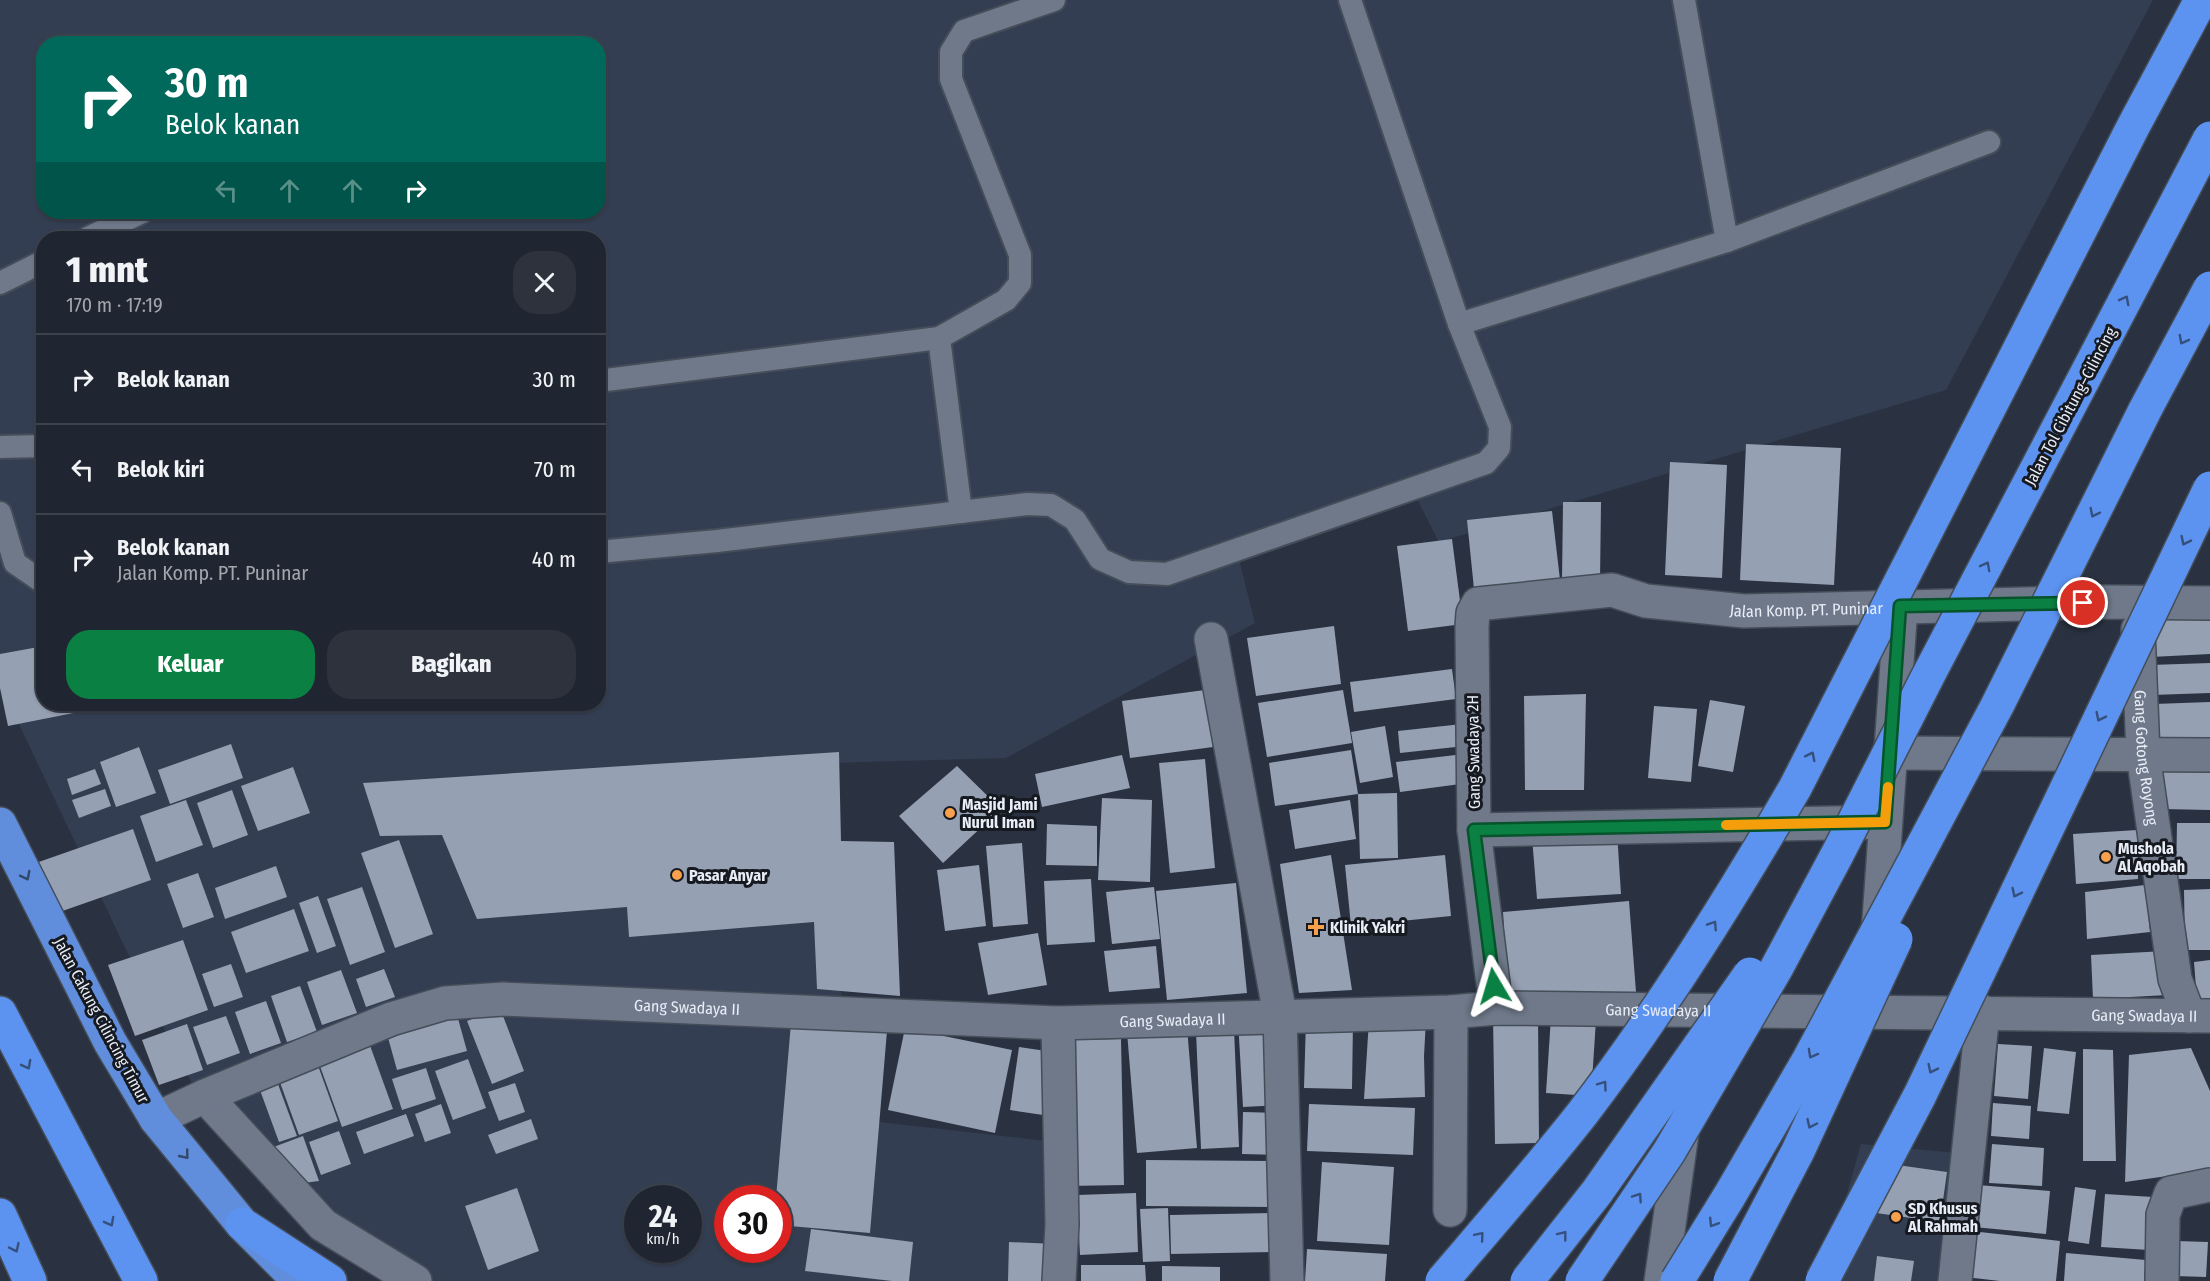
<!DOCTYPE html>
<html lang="id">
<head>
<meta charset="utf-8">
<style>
	:root { --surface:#202631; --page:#2d323d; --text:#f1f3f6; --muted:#a2a5ab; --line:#3d434d; --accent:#0b8043 }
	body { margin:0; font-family:"Fira Sans Condensed",sans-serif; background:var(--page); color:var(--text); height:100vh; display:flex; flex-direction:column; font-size:22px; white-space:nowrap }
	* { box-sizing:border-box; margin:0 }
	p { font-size:20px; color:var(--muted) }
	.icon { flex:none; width:33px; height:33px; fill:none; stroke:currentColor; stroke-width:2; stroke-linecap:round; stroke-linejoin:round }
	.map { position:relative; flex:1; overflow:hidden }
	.drawer { position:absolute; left:36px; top:231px; width:570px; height:480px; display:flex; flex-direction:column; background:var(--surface); border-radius:24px; box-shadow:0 2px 4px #0004,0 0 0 2px var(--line) }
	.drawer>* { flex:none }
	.top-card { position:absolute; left:36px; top:36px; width:570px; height:183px; border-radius:24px; box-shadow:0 2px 4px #0004,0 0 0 2px var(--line); background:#00695c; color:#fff; overflow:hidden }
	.speed { position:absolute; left:624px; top:1185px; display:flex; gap:12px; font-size:30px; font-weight:700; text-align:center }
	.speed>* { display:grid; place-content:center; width:78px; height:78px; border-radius:50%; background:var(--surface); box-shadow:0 2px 4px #0004,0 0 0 2px var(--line); line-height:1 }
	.speed small { font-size:15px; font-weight:400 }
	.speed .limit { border:9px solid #d22; background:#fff; color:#111 }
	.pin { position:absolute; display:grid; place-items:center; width:51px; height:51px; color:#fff; margin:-26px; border:3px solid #fff; border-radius:50%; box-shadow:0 2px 6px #0007 }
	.me { position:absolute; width:66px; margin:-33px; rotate:353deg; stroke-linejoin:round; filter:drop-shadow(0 0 4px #0008) }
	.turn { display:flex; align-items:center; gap:21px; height:126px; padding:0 30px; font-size:27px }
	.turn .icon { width:78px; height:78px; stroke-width:2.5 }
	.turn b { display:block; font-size:42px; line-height:51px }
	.lanes { display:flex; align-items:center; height:57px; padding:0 30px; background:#0003; justify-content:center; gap:30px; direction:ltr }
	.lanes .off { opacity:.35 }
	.round { display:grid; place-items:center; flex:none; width:63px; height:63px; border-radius:24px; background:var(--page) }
	.summary { display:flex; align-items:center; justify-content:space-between; height:102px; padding:0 30px }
	h1 { font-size:36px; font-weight:800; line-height:45px }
	.action { display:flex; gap:12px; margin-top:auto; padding:12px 30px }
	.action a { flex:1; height:69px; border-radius:24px; background:var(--accent); color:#fff; font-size:24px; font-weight:800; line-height:69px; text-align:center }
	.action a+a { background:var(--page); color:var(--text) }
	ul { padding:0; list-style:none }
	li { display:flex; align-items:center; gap:18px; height:90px; padding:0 30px; border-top:2px solid var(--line) }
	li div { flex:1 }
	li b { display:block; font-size:22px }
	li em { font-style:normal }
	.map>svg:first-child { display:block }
</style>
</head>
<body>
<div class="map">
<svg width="2210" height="1281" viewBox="0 0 2210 1281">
	<rect width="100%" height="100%" fill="#2a3241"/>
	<g fill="#343e52" fill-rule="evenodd">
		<path d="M 0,0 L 2153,0 L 1946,390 L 1439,542 L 1411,487 L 1236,547 L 1255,623 L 1006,758 L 829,763 L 842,1003 L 879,1122 L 1046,1141 L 1049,1281 L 385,1281 L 277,1203 L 207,1113 L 157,1015 L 0,684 ZM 44,44 L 598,44 L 598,212 L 44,212 ZM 44,238 L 598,238 L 598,704 L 44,704 ZM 638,1198 L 688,1198 L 688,1250 L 638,1250 ZM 728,1198 L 778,1198 L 778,1250 L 728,1250 Z"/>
		<polygon points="1861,1144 1957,1153 1945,1281 1822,1281"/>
	</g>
	<g fill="#95a0b2">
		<polygon points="1746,444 1841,448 1834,585 1740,580"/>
		<polygon points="1670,462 1727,465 1722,578 1665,575"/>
		<polygon points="1563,502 1601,502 1600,581 1562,581"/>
		<polygon points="1552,511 1560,580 1474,589 1467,520"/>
		<polygon points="1452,539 1463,624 1408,631 1397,546"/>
		<polygon points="2210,616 2210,654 2151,657 2149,619"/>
		<polygon points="1334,626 1341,684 1256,696 1247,638"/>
		<polygon points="44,646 44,704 114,705 8,726 0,688 0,654"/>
		<polygon points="2210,663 2210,693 2152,695 2150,665"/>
		<polygon points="1452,669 1456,699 1354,712 1350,682"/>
		<polygon points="1205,690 1213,747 1130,758 1122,701"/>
		<polygon points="1343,690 1352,743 1267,757 1258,703"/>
		<polygon points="1586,694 1584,790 1525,790 1524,696"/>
		<polygon points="1710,700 1745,706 1733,772 1698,766"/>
		<polygon points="2210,702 2210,746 2158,743 2154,704"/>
		<polygon points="1654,706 1697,709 1691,782 1648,778"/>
		<polygon points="1462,724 1465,746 1400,753 1398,731"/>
		<polygon points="1385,726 1393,777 1360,783 1351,732"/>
		<polygon points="231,744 243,778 170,804 158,770"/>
		<polygon points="139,747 156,793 116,807 100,762"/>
		<polygon points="1351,750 1358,794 1275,806 1269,763"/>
		<polygon points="839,752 841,841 894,842 900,996 817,989 814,922 629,937 627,907 477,919 442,835 380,836 363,783"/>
		<polygon points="1464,754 1468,783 1400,792 1396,762"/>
		<polygon points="1122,755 1130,788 1042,807 1035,774"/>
		<polygon points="1205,759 1215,868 1170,873 1159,763"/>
		<polygon points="2160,761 2210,764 2210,810 2163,809"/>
		<polygon points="957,766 1001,809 943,863 899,816"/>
		<polygon points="293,767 310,813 258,831 241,786"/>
		<polygon points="95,769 101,784 72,795 67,779"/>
		<polygon points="105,789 111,806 79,818 72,800"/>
		<polygon points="232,790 248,835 213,848 197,803"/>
		<polygon points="1397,793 1398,858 1360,859 1358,794"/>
		<polygon points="1102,798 1152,800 1150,882 1098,880"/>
		<polygon points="186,800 203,845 156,862 140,816"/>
		<polygon points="1350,800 1356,839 1295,849 1289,810"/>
		<polygon points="2177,823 2210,823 2210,879 2176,879"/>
		<polygon points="1047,824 1097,826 1097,866 1046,865"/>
		<polygon points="133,829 151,880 51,915 33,864"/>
		<polygon points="2137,830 2138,879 2076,884 2073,834"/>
		<polygon points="1617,832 1621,894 1537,899 1532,837"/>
		<polygon points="399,840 433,934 395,948 361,853"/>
		<polygon points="1022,843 1028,924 993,927 986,846"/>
		<polygon points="1331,855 1352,990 1299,993 1280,864"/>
		<polygon points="1445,855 1451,916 1351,926 1345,865"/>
		<polygon points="979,865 986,926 945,931 937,870"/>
		<polygon points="276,866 287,897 225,919 215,888"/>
		<polygon points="198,873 214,917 183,928 167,884"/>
		<polygon points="1091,879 1095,942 1047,945 1044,881"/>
		<polygon points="1236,883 1247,993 1167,1000 1156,891"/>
		<polygon points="2145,885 2150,932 2087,939 2085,892"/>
		<polygon points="362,887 385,952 350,965 327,899"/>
		<polygon points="1154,887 1160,939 1112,944 1106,892"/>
		<polygon points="2210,889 2210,950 2185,950 2184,890"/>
		<polygon points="318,896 336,946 317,953 299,903"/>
		<polygon points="1629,901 1636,992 1600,996 1508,996 1503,912"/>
		<polygon points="294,909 309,951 246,973 231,932"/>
		<polygon points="1038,933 1047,985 988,995 978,943"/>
		<polygon points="183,940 208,1010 135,1036 108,965"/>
		<polygon points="1156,946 1160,988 1109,992 1104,951"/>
		<polygon points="2165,951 2168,995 2093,999 2091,955"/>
		<polygon points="2210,960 2210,1000 2197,1001 2194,962"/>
		<polygon points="231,964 243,997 214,1007 202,974"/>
		<polygon points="384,969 395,997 366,1007 356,979"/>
		<polygon points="341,970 357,1013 322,1025 307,982"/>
		<polygon points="300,986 317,1032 287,1042 271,996"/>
		<polygon points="266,1001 281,1043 250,1054 235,1012"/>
		<polygon points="500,1008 524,1071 492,1084 467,1021"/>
		<polygon points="457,1015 467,1051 397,1070 387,1034"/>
		<polygon points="226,1016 240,1053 207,1065 193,1027"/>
		<polygon points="1493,1016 1538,1016 1539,1143 1495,1144"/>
		<polygon points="1551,1017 1596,1020 1591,1096 1546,1093"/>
		<polygon points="1276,1018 1281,1105 1243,1107 1238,1020"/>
		<polygon points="1426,1019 1424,1056 1425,1097 1364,1099 1369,1020"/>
		<polygon points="1306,1020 1353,1021 1352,1089 1304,1088"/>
		<polygon points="791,1023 887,1031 870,1233 778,1225 778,1198 776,1198"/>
		<polygon points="187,1024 203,1070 159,1085 142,1040"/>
		<polygon points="1187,1027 1197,1148 1137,1153 1127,1032"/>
		<polygon points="905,1028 1012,1050 995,1133 888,1110"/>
		<polygon points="1234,1029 1239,1147 1201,1149 1196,1031"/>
		<polygon points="1121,1039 1124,1185 1069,1186 1067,1040"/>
		<polygon points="368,1040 393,1109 342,1127 317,1058"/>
		<polygon points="1998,1044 2032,1046 2028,1099 1994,1096"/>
		<polygon points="1019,1047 1053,1052 1043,1115 1010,1110"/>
		<polygon points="2044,1048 2076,1052 2069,1114 2037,1111"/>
		<polygon points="2191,1048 2210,1091 2210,1170 2125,1182 2129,1055"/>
		<polygon points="2083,1049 2113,1050 2116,1161 2083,1161"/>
		<polygon points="468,1059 486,1108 453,1120 435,1071"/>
		<polygon points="316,1060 338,1121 299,1135 277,1074"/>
		<polygon points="426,1068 436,1099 402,1110 392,1079"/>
		<polygon points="275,1076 297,1136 279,1142 257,1082"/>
		<polygon points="515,1083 525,1112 499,1121 488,1092"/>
		<polygon points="1993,1103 2031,1106 2029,1139 1991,1136"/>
		<polygon points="441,1104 451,1133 425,1142 415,1114"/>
		<polygon points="1309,1104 1415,1108 1413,1155 1307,1151"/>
		<polygon points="1243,1112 1281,1113 1281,1155 1242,1154"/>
		<polygon points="406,1114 414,1136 364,1154 356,1132"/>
		<polygon points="531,1119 538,1139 496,1154 488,1135"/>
		<polygon points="339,1131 351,1164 321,1175 309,1142"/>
		<polygon points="303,1136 319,1181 295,1184 271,1148"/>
		<polygon points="1992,1144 2044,1148 2042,1186 1989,1183"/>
		<polygon points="1146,1160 1276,1161 1276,1207 1146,1206"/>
		<polygon points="1869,1161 1947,1172 1940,1222 1862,1211"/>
		<polygon points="1322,1162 1394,1167 1389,1245 1317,1241"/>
		<polygon points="1978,1185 2050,1191 2046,1234 1974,1227"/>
		<polygon points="2075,1187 2096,1190 2089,1244 2068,1241"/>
		<polygon points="517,1188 539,1251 488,1270 465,1206"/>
		<polygon points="1136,1193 1138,1252 1080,1255 1077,1195"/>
		<polygon points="2105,1194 2153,1197 2149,1250 2101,1247"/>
		<polygon points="1168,1208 1170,1261 1143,1262 1140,1209"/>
		<polygon points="1274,1213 1275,1252 1171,1254 1170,1215"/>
		<polygon points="811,1229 913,1242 909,1281 892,1281 805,1271"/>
		<polygon points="1971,1231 2060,1241 2056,1281 2000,1281 1965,1277"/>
		<polygon points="2176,1241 2208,1242 2206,1277 2174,1276"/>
		<polygon points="1009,1242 1056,1244 1055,1281 1008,1281"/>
		<polygon points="1307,1249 1387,1254 1385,1281 1305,1281"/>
		<polygon points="2066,1253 2146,1260 2144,1281 2064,1281"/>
		<polygon points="1877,1256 1914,1261 1911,1281 1874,1281"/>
		<polygon points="1081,1265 1145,1265 1146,1281 1081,1281"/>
		<polygon points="1162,1266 1220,1267 1220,1281 1162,1281"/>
	</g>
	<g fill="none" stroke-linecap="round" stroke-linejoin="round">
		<g stroke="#454d59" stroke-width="26">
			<g id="service">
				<polyline points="1684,0 1727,241"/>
				<polyline points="88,238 142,212"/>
				<polyline points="0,283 44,261"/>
				<polyline points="1459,324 1727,241 1989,142"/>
				<polyline points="939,338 961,512"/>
				<polyline points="598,381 939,338 1006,300 1020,283 1020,255 951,79 951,52 964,31 1054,0"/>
				<polyline points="0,447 44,446"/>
				<polyline points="0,513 15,563 44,583"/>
				<polyline points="598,552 717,541 1027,504 1051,505 1075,520 1100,559 1129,572 1167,574 1486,463 1499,448 1500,427 1459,324 1350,0"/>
			</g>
		</g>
		<g stroke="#454d59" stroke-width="36">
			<g id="minor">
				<path id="s1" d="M 2138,629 L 2143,754 L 2175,979 L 2189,1016"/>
				<polyline points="1211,639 1280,1015 1287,1281"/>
				<polyline points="1891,753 2210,755"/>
				<polyline points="1474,830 1885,822"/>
				<polyline points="1878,934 1901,606"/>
				<path id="s2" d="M 1496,1008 L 1474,830 L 1472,627 L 1473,613 L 1478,604 L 1612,590 L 1646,601 L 1744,611 L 2106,602 L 2210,603"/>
				<polyline points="1058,1023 1062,1224 1059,1281"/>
				<polyline points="205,1096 323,1225 415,1281"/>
				<path id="s3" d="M 156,1119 L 205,1096 L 391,1019 L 445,1003 L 503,999 L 1058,1023 L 1451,1012 L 1496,1008 L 2210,1016"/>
				<polyline points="1450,1210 1451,1012"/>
				<polyline points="1661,1281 1683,1126"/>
				<polyline points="1955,1281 1983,1012"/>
				<polyline points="2162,1281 2163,1215 2171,1193 2210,1185"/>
			</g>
		</g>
		<g stroke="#454d59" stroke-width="36">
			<polyline id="trunk" points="0,824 110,1042 156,1119 242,1224 299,1281"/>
		</g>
		<g stroke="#454d59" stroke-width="36">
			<g id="motorway">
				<polyline points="0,1013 141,1281"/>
				<polyline points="0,1215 30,1281"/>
				<polyline points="242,1224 330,1281"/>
			</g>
		</g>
		<use href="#service" stroke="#6f798a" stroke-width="22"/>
		<use href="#minor" stroke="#6f798a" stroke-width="33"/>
		<use href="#trunk" stroke="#608edc" stroke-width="33"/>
		<use href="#motorway" stroke="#5c93f0" stroke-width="33"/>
		<g stroke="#454d59" stroke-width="36" stroke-linecap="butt">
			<g id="motorway-bridge">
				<path d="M 1442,1281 C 1489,1226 1537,1171 1582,1114 C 1661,1011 1730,900 1795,788 L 2134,125 L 2201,0"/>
				<polyline points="1527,1281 1597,1192 1750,974"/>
				<polyline points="1582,1281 1669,1152 1776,969 1838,853 1929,674 2210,138"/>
				<polyline points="1677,1281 1730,1195 1809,1059 1997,706 2145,410 2210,288"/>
				<polyline points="1730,1281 1798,1151 1896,939"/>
				<polyline points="1822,1281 1920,1095 2210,488"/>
			</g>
		</g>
		<use href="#motorway-bridge" stroke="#5c93f0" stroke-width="33"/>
	</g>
	<defs><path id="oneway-chevron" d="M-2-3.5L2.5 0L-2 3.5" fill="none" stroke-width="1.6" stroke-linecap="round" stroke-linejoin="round" transform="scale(1.5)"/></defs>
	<g stroke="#36507e">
		<use href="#oneway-chevron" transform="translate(2125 300) rotate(-62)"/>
		<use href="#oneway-chevron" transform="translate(2183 340) rotate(118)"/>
		<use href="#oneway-chevron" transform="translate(2094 513) rotate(117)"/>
		<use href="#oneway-chevron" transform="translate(2185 541) rotate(116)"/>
		<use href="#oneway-chevron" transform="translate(1986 566) rotate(-62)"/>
		<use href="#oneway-chevron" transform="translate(2100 717) rotate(116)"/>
		<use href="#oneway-chevron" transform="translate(1811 756) rotate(-63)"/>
		<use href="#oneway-chevron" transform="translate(2016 893) rotate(116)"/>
		<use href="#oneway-chevron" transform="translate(1713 925) rotate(-57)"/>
		<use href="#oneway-chevron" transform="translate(1812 1054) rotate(119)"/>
		<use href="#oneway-chevron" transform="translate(27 1065) rotate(62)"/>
		<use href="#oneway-chevron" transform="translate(1932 1069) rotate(116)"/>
		<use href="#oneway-chevron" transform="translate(1603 1085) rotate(-54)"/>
		<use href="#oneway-chevron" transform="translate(1811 1124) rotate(115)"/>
		<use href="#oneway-chevron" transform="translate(1638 1197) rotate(-56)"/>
		<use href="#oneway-chevron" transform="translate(110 1222) rotate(62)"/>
		<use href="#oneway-chevron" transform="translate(1713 1223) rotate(122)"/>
		<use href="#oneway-chevron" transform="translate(1563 1235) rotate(-52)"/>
		<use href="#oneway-chevron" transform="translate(1480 1236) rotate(-50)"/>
		<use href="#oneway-chevron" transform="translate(15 1248) rotate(65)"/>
	</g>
	<g stroke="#34486b">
		<use href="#oneway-chevron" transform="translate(26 876) rotate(63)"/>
		<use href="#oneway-chevron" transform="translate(185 1155) rotate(51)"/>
	</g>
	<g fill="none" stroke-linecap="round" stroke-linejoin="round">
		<g stroke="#07532c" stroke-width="15">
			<polyline id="route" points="1494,986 1474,830 1885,822 1900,606 2083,603"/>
		</g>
		<use href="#route" stroke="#0b8043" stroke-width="10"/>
		<polyline stroke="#f59e0b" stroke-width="10" points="1726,825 1885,822 1888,787"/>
	</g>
	<g fill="#f9a04c" stroke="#161a20" stroke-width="2">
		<circle cx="950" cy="813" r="6"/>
		<circle cx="2106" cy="857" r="6"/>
		<circle cx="677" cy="875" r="6"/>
		<path d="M1313 918h6v6h6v6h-6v6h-6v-6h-6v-6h6z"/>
		<circle cx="1896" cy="1217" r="6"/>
	</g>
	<g text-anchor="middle" stroke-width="6" stroke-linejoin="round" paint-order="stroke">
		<g font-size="16" fill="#e8edf7" stroke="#161a20">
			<text transform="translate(2070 406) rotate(-62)" y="6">Jalan Tol Cibitung–Cilincing</text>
			<text dy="6" stroke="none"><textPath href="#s2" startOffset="738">Jalan Komp. PT. Puninar</textPath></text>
			<text transform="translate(1473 752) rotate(-91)" y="6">Gang Swadaya 2H</text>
			<text dy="6" stroke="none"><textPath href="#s1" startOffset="129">Gang Gotong Royong</textPath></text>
			<text dy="6" stroke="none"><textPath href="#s3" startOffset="554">Gang Swadaya II</textPath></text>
			<text dy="6" stroke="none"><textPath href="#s3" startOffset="1526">Gang Swadaya II</textPath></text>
			<text dy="6" stroke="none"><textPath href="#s3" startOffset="2012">Gang Swadaya II</textPath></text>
			<text dy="6" stroke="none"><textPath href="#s3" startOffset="1040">Gang Swadaya II</textPath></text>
			<text transform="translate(102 1020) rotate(62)" y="6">Jalan Cakung Cilincing Timur</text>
		</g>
		<g font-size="16" font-weight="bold" fill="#e8edf7" stroke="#161a20" text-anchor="start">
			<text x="962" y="810">Masjid Jami<tspan x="962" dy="18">Nurul Iman</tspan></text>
			<text x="2118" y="854">Mushola<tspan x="2118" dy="18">Al Aqobah</tspan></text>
			<text x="689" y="881">Pasar Anyar</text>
			<text x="1330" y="933">Klinik Yakri</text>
			<text x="1908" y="1214">SD Khusus<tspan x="1908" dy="18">Al Rahmah</tspan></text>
		</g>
	</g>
</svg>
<div class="speed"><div>24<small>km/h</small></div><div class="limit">30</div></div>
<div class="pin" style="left:2083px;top:603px;background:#d93025"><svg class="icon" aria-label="arrive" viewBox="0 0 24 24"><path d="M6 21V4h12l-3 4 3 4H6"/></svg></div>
<svg class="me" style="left:1494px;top:986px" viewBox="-20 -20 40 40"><path d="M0-17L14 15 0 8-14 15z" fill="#0b8043" stroke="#fff" stroke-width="4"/></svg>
<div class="top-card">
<div class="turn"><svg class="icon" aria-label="right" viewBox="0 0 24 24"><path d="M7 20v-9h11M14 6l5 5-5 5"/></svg><div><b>30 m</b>Belok kanan</div></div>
<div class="lanes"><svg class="icon off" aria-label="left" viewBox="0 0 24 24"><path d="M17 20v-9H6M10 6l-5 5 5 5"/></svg><svg class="icon off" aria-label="ahead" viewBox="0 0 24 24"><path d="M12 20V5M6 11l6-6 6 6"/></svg><svg class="icon off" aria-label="ahead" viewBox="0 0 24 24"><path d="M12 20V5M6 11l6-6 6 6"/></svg><svg class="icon" aria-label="right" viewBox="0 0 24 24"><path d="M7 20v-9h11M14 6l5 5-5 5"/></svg></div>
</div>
<section class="drawer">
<div class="summary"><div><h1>1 mnt</h1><p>170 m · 17:19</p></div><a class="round"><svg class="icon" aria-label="close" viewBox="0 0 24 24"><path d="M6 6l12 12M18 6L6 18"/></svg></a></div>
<ul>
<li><svg class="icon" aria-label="right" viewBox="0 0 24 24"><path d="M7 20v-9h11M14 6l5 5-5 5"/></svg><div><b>Belok kanan</b></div><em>30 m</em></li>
<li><svg class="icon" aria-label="left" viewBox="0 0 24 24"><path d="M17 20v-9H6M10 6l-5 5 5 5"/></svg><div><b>Belok kiri</b></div><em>70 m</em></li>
<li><svg class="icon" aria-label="right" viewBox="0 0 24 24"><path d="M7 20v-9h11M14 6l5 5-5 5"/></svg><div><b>Belok kanan</b><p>Jalan Komp. PT. Puninar</p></div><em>40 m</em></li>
</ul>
<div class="action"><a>Keluar</a><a>Bagikan</a></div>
</section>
</div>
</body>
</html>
